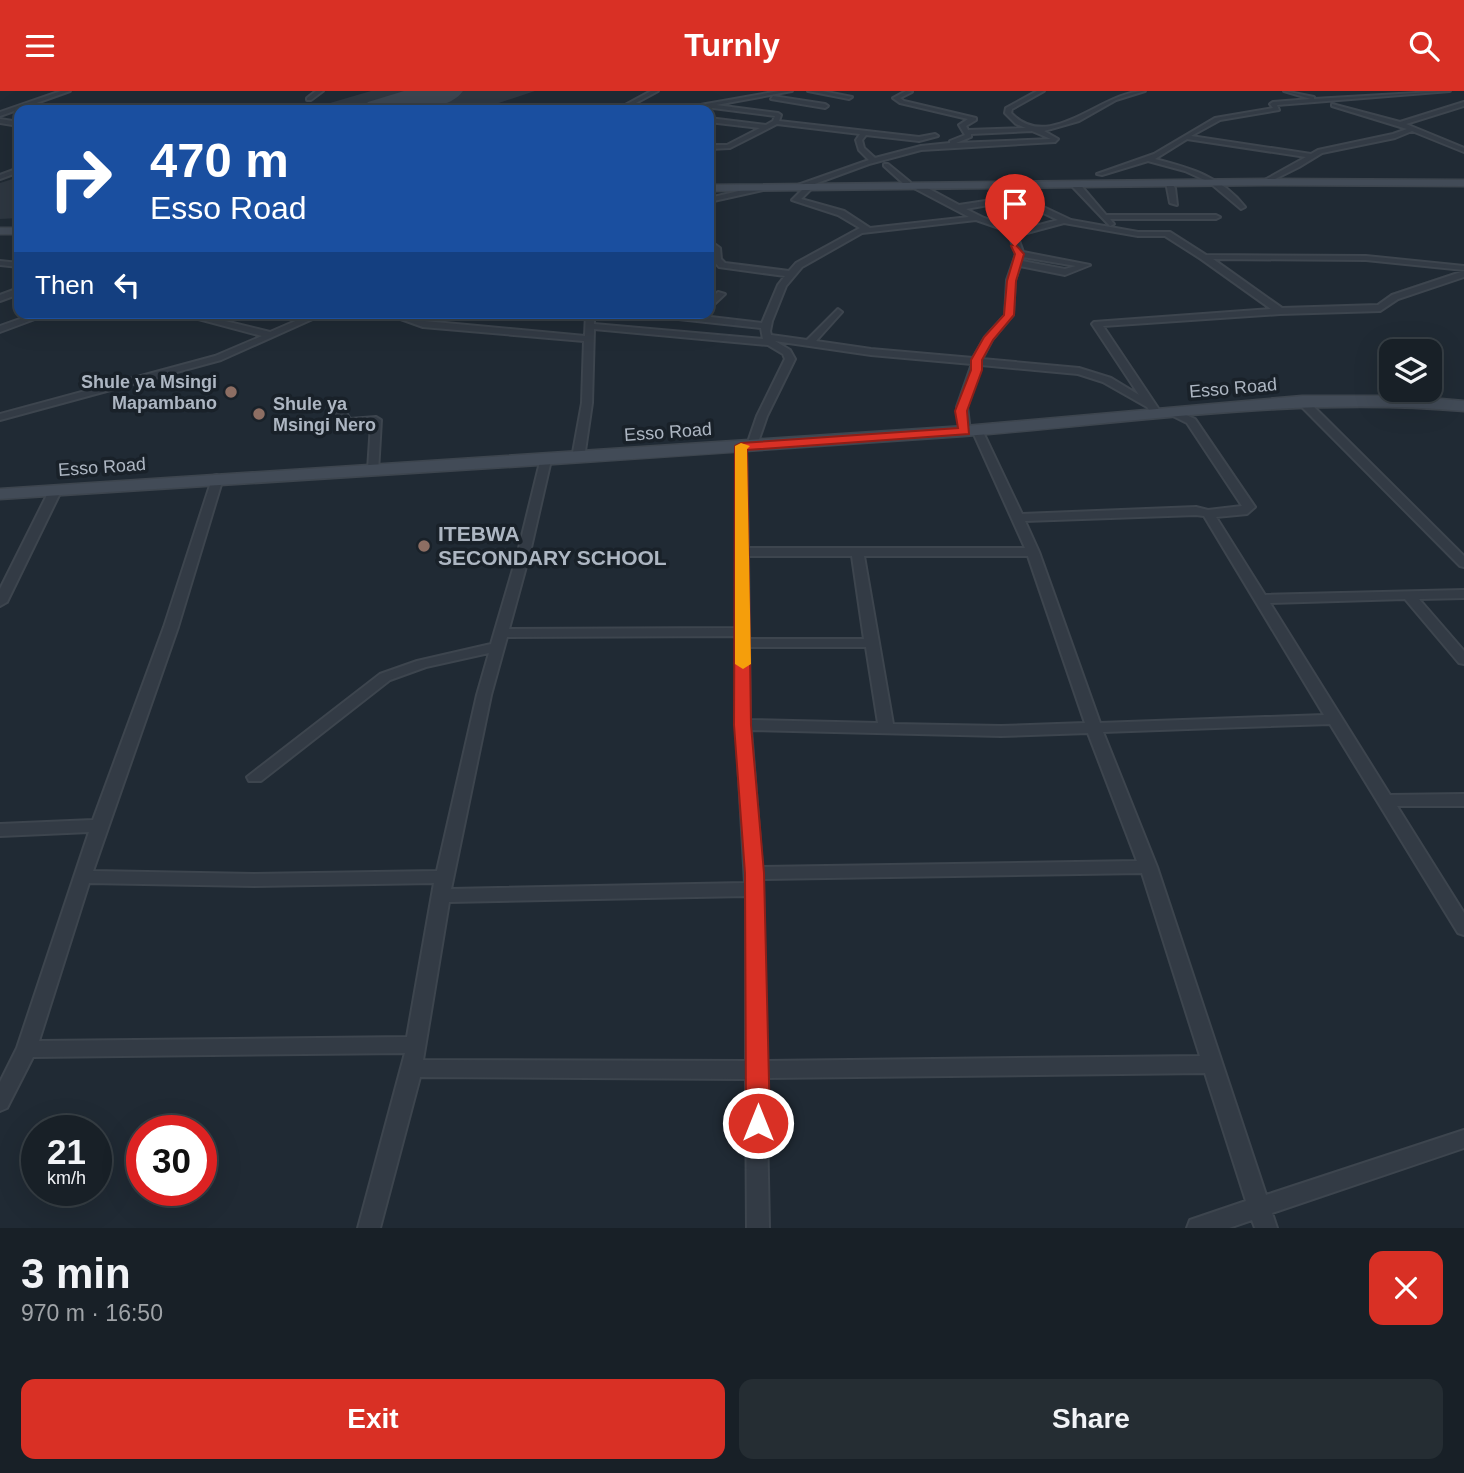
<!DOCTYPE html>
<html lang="en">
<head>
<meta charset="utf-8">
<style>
	:root { --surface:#182027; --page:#252d33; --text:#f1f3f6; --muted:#9fa3a7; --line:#363e44; --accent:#d93025 }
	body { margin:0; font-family:Arial,sans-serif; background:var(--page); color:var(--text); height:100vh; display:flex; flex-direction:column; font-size:26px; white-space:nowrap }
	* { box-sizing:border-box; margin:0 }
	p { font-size:23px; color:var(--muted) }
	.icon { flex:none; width:38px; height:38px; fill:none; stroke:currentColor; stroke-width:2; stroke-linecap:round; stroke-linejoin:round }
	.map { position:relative; height:1137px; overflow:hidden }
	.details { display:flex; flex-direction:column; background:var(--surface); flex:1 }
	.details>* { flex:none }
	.hud { position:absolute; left:14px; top:14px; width:700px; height:214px; border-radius:14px; box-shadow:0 7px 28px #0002,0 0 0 2px var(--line); background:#1a4fa0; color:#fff; overflow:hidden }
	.buttons { position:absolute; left:1379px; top:248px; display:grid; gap:14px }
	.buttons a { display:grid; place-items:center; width:63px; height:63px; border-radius:14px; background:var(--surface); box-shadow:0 7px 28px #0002,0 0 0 2px var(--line); font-size:35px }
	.speed { position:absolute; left:21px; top:1024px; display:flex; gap:14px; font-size:35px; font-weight:700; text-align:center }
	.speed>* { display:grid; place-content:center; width:91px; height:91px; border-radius:50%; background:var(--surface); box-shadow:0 7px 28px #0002,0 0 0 2px var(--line); line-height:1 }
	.speed small { font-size:18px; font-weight:400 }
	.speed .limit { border:10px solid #d22; background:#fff; color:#111 }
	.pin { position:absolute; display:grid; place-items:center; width:60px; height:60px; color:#fff; margin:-72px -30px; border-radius:50% 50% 50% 0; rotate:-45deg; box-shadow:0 0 7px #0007 }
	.pin .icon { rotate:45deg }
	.me { position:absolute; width:77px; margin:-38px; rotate:0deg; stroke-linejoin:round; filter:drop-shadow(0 0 5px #0008) }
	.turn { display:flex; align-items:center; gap:24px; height:147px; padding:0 21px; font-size:32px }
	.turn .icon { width:91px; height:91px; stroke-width:2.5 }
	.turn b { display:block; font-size:49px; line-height:60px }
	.then { display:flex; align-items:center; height:66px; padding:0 21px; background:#0003; gap:14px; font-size:26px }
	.round { display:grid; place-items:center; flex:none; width:74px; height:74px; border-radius:14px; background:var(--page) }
	.summary { display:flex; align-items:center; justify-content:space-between; height:119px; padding:0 21px }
	h1 { font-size:42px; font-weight:700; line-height:52px }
	.cta { display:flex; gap:14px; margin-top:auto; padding:14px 21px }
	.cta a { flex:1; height:80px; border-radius:14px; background:var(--accent); color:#fff; font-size:28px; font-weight:700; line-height:80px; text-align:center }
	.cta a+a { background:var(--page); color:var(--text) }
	header { display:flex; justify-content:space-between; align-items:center; height:91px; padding:0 21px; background:var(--accent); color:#fff; font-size:32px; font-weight:700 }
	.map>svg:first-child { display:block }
</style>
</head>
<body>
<header><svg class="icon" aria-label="menu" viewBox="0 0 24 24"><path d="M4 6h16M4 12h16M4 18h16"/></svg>Turnly<svg class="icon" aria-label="search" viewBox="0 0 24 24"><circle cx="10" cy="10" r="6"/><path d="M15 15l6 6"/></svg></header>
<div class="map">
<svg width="1464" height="1137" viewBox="0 0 1464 1137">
	<rect width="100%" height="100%" fill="#202a34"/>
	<g fill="#2e3741">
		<polygon points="371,0 535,0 478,19 306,19"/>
		<polygon points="19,86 19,127 0,128 0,92"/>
	</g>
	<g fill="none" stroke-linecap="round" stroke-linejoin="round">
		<path fill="#3b4550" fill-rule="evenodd" d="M 404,0 L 463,0 C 446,24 389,20 362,19 L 368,11 Z"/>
		<g stroke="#3d454e" stroke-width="4">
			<g id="street">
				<polygon points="61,0 70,0 0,25 0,21"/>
				<polygon points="316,0 323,0 311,9 307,9 307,7"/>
				<polygon points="651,0 658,0 623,19 616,19"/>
				<path d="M 779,0 L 792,0 L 716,14 L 778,22 L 781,24 L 779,30 L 919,46 L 935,43 L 938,45 L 919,50 L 866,44 L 862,49 L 864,57 L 875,67 L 921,55 L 950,52 L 950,50 L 965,44 L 959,34 L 968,28 L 900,12 L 893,7 L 906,0 L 912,1 L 900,7 L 904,10 L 976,27 L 976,29 L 966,35 L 968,39 L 1026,37 L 1016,33 L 1005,22 L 1006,17 L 1037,0 L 1044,0 L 1012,18 L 1011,22 C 1050,63 1101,0 1145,0 L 1116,9 L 1079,30 L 1044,40 L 1058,48 L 1055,51 L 921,59 L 869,73 L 809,95 L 812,97 L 801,108 L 844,120 L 870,137 L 969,126 L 914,97 L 914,93 L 920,93 L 959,114 L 1012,106 L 1000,94 L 1004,92 L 1020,105 L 1071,129 L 1138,141 L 1170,141 L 1206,164 L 1366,165 L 1464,175 L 1464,179 L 1366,169 L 1213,168 L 1282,217 L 1378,214 L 1392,204 L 1464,180 L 1464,186 L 1398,208 L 1380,220 L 1280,223 L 1103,235 L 1162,323 L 1157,326 L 1153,325 L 1147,316 L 1103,291 L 1078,283 L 981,274 L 967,316 L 970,340 L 965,343 L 960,340 L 957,316 L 972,273 L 871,264 L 775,250 L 790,259 L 795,268 L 767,325 L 757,354 L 752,357 L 747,354 L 757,325 L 785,268 L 783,263 L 768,254 L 594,238 L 592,312 L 584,367 L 578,370 L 572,367 L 582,312 L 584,250 L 423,236 L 384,222 L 398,222 L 424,230 L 585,245 L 586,222 L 594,222 L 594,233 L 763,248 L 761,237 L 651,225 L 647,222 L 677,222 L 762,232 L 778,194 L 785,185 L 719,176 L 713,169 L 709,149 L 720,157 L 721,168 L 725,172 L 789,180 L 796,172 L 860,137 L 838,124 L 792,109 L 804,97 L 798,99 L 795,95 L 869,69 L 859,59 L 856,49 L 860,43 L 777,33 L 730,57 L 709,58 L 709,54 L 727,54 L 760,37 L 709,31 L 709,27 L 766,34 L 773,30 L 775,25 L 705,16 L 672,19 ZM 1032,40 L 1051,48 L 956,52 L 971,46 L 971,43 ZM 1016,109 L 1058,129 L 1020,139 L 984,127 L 966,118 ZM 976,129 L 1014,142 L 1010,146 L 1016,163 L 1007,189 L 1005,224 L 985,246 L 973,267 L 871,258 L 816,250 L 842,221 L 838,218 L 807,249 L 771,244 L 770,240 L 772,230 L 786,195 L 802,176 L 862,142 ZM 1064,132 L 1138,145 L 1165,145 L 1201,168 L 1271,218 L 1094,231 L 1092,233 L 1139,304 L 1111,287 L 1079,277 L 982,268 L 992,249 L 1013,224 L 1015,189 L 1020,175 L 1065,184 L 1090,174 L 1023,161 L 1018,147 L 1023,143 ZM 1023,166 L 1076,175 L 1065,178 L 1022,170 Z"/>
				<polygon points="808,0 822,0 852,6 849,8"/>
				<path d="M 1284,0 L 1314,6 L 1314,8 L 1450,0 L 1277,14 L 1279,19 L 1220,29 L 1191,45 L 1311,63 L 1318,59 L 1393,43 L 1407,38 L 1332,15 L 1332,13 L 1400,31 L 1464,11 L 1464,15 L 1406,33 L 1464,57 L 1464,61 L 1412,40 L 1395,47 L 1322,62 L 1299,76 L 1265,93 L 1263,90 L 1306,66 L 1187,48 L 1155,68 C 1190,77 1222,86 1245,116 L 1241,118 L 1209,91 L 1185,80 L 1148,70 L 1102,84 L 1097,83 L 1154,63 L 1215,27 L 1273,17 L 1270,13 L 1273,11 L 1311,8 Z"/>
				<polygon points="773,5 825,13 828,15 825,17 771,8"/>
				<polygon points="0,28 19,31 19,35 0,32"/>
				<polygon points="884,73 888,73 910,91 911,97 905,97 904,93 884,75"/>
				<polygon points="19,77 19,81 0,88 0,84"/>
				<polygon points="1072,91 1078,91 1106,124 1216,124 1220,126 1216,128 1110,128 1114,133 1110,135 1072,95"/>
				<polygon points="1166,91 1170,91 1175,97 1177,114 1170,112"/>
				<polygon points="760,95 763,99 709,111 709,107"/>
				<polygon points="0,170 19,172 19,176 0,174"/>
				<polygon points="19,197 19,203 0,210 0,204"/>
				<polygon points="718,201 725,203 709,218 709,210"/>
				<polygon points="37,222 51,222 0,241 0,235"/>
				<polygon points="176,222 192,222 270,241 314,222 326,222 221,269 0,329 0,323 215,265 262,245"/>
				<polygon points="1302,307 1306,308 1464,465 1464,476 1460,475 1298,312 1297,310"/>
				<polygon points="337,313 341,314 350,328 376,326 381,329 378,381 370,381 368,379 371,333 343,333 332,316"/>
				<path d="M 1173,318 L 1195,328 L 1255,416 L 1247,423 L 1216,426 L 1265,504 L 1464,499 L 1464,507 L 1419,508 L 1464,560 L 1464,573 L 1459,572 L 1405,508 L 1270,512 L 1390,704 L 1464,703 L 1464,715 L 1397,715 L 1464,822 L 1464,844 L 1458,842 L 1330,633 L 1103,641 L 1157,776 L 1266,1104 L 1464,1039 L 1464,1057 L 1272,1122 L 1277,1137 L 1255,1137 L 1252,1129 L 1229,1137 L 1187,1137 L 1190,1129 L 1246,1110 L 1205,982 L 766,987 L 769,1137 L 747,1137 L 746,988 L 420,986 L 380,1137 L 358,1137 L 405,962 L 33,966 L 7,1017 L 0,1020 L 0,991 L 17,957 L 89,741 L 0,745 L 0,733 L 93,729 L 164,536 L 213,385 L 217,384 L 223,387 L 178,536 L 93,780 L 254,783 L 437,780 L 477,604 L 489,562 L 426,576 L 390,589 L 261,690 L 249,690 L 247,686 L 380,583 L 417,570 L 491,553 L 518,461 L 541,367 L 545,366 L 551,369 L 530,461 L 509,538 L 736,537 L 737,353 L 741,352 L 746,355 L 748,457 L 1025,457 L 972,339 L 973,337 L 981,337 L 982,339 L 1022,423 L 1196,416 L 1208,419 L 1242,415 L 1187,332 L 1169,323 L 1168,321 ZM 1196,424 L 1204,425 L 1324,624 L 1100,632 L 1039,461 L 1025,430 ZM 748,465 L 852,465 L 864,548 L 749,548 ZM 864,465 L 1028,465 L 1085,632 L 1001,635 L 893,633 ZM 736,545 L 736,634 L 745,792 L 451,798 L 491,604 L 507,546 ZM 749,556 L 866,556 L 878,632 L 750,629 ZM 751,639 L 1001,645 L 1088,642 L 1137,770 L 762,776 ZM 1142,782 L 1200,965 L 766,970 L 763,788 ZM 89,792 L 254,795 L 434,792 L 407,946 L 39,950 ZM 746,805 L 746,970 L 423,969 L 449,811 Z"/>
				<polygon points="56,395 62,398 7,511 0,515 0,498 50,398"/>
			</g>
		</g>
		<g stroke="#3d454e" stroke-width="3">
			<g id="secondary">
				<polygon points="1265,88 1464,89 1464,95 1265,94 709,100 709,94"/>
				<rect x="0" y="137" width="19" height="6"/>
				<path d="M 1302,305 L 1407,305 L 1464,310 L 1464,320 C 1297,305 1131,332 964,345 C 643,369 321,387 0,408 L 0,398 L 965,335 Z"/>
			</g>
		</g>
		<use href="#street" fill="#333b45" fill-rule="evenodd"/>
		<use href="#secondary" fill="#424b57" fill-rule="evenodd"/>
	</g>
	<polygon fill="#d93025" stroke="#8d1f18" stroke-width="2" points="1015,153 1024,163 1016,190 1014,224 993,249 982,269 982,279 967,320 969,343 747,359 751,634 764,782 770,1032 767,1039 758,1042 750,1039 746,1032 745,782 734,634 735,355 741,352 958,337 955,320 971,279 971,269 984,246 1004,224 1007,190 1015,163 1011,155"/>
	<polygon fill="#f59e0b" points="741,352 750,355 747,358 751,573 743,578 735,573 735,355"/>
	<g fill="#8d6e63" stroke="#192129" stroke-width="2.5">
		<circle cx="231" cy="301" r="7"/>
		<circle cx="259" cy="323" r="7"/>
		<circle cx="424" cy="455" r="7"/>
	</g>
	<g text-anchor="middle" stroke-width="7" stroke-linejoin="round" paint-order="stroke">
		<g font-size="18" font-weight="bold" fill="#adb6c2" stroke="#192129" text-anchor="end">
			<text x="217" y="297">Shule ya Msingi<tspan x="217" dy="21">Mapambano</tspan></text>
			<text x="273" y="319" text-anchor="start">Shule ya<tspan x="273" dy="21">Msingi Nero</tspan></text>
		</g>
		<g font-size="18" fill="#adb6c2" stroke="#192129">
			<text transform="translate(1233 297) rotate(-5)" y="6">Esso Road</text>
			<text transform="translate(668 341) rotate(-4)" y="6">Esso Road</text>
			<text transform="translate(102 376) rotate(-4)" y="6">Esso Road</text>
		</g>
		<g font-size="21" font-weight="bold" fill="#adb6c2" stroke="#192129" text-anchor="start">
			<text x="438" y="450">ITEBWA<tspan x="438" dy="24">SECONDARY SCHOOL</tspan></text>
		</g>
	</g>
</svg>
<div class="buttons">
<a><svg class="icon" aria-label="layers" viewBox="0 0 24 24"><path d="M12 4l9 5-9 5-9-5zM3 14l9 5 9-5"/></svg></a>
</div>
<div class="speed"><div>21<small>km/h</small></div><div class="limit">30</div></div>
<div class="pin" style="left:1015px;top:155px;background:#d93025"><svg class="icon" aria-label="arrive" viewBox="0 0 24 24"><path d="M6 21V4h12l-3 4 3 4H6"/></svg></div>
<svg class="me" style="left:758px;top:1032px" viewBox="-20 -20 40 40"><circle r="17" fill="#d93025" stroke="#fff" stroke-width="3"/><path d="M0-11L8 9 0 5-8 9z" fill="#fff"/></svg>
<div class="hud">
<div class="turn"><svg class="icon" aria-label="right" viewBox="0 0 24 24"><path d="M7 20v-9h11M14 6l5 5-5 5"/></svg><div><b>470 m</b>Esso Road</div></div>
<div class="then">Then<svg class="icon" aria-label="left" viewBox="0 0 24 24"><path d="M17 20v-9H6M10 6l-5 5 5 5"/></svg></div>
</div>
</div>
<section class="details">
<div class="summary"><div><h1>3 min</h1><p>970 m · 16:50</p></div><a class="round" style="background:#d93025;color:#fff"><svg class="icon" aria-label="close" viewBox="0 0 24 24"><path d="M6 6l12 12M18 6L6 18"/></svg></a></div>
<div class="cta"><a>Exit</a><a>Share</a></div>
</section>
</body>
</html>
